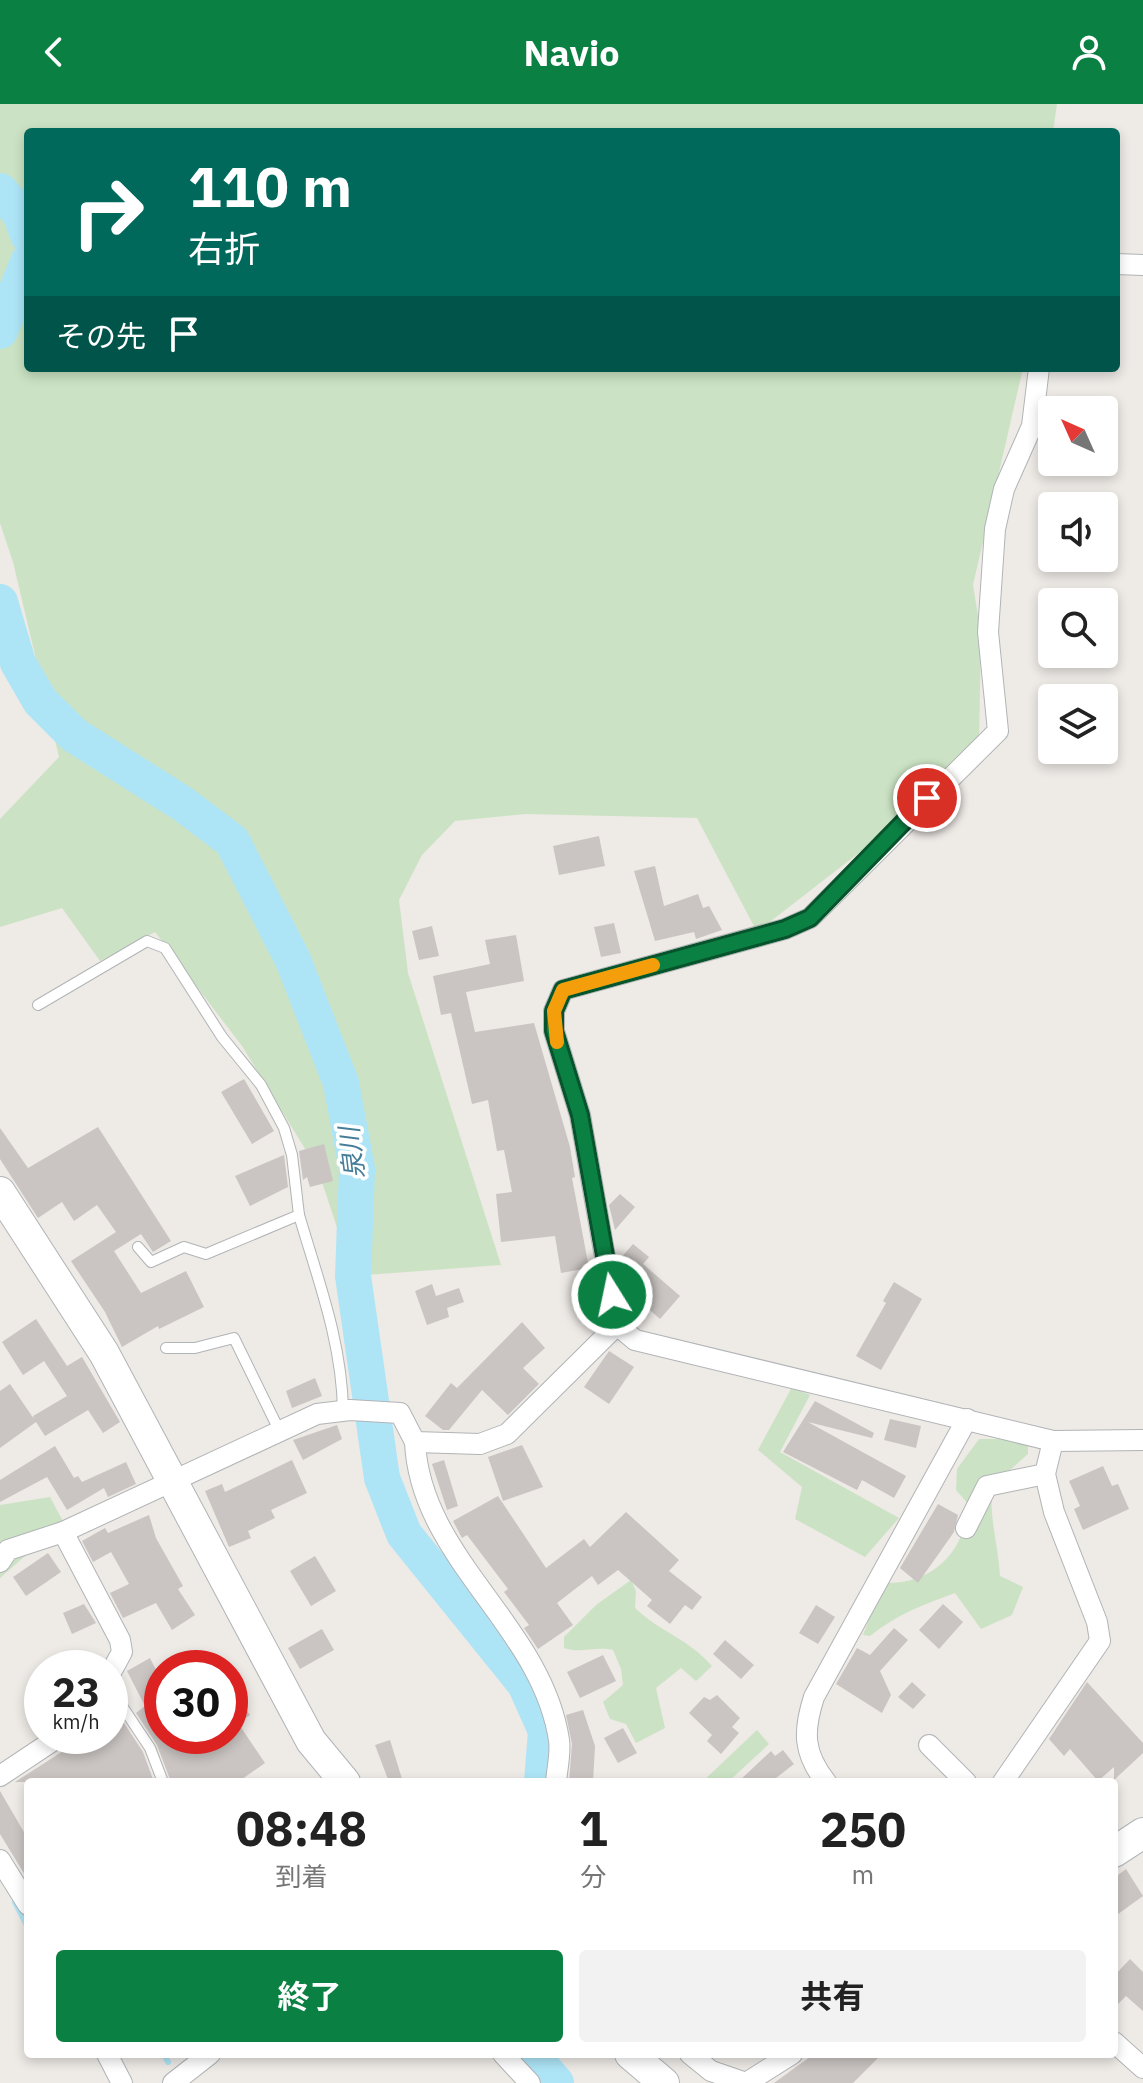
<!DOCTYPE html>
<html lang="ja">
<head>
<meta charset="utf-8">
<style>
	:root { --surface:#fff; --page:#f2f2f2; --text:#222; --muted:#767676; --accent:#0b8043 }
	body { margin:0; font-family:"IBM Plex Sans","Noto Sans JP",sans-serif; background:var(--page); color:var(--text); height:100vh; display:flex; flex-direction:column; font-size:30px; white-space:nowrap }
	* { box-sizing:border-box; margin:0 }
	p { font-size:26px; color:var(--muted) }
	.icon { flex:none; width:44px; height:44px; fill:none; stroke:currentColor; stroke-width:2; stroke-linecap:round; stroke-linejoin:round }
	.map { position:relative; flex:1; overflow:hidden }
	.side { position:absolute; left:24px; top:1674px; width:1094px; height:280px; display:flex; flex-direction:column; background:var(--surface); border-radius:8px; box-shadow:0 4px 12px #0003 }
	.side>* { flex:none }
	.banner { position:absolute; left:24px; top:24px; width:1096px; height:244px; border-radius:8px; box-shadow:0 4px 12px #0003; background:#00695c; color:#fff; overflow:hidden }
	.needle { width:52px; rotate:315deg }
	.buttons { position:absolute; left:1038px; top:292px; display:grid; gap:16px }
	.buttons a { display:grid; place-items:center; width:80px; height:80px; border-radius:8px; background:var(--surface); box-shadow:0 4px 12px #0003; font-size:40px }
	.speed { position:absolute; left:24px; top:1546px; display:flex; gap:16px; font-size:40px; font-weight:700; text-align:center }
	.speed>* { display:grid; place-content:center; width:104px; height:104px; border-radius:50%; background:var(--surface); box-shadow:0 4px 12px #0003; line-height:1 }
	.speed small { font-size:20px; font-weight:400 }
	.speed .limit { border:12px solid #d22; background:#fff; color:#111 }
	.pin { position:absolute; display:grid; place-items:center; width:68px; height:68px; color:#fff; margin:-34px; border:4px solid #fff; border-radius:50%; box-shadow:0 2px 8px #0007 }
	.me { position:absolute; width:88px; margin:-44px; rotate:350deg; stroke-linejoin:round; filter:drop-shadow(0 0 6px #0008) }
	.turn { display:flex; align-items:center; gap:28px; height:168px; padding:0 32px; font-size:36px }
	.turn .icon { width:104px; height:104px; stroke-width:2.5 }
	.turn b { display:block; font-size:56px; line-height:68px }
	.then { display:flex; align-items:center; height:76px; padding:0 32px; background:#0003; gap:16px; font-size:30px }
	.eta { display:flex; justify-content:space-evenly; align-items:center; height:136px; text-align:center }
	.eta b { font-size:48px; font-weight:700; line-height:56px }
	.button { display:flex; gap:16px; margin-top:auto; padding:16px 32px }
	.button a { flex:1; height:92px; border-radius:8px; background:var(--accent); color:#fff; font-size:32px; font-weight:700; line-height:92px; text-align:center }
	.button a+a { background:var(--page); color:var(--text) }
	header { display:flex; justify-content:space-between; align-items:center; height:104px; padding:0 32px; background:var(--accent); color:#fff; font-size:36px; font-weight:700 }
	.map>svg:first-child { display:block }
</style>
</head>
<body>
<header><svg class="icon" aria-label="back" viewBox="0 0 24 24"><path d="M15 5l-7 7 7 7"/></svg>Navio<svg class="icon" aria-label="person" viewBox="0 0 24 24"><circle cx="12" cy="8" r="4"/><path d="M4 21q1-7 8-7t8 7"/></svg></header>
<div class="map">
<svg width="1143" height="1979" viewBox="0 0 1143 1979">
	<rect width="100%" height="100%" fill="#eeeae6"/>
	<g fill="#cbe3c4">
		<polygon points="0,0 1057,0 1053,28 28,28 28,264 1023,264 973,481 981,530 979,638 887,727 757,828 697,714 526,710 455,717 422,751 399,796 408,869 501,1161 353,1172 318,1066 242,942 155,828 100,857 62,804 0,823 0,715 59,653 13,458 0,419"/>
		<polygon points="792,1283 810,1291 780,1348 899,1414 865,1453 795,1415 802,1383 758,1346"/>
		<path d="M 979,1335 L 1028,1335 L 1028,1350 L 992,1382 C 989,1413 998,1440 1000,1472 L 1023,1483 L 1012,1511 L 981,1525 L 955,1489 C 924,1500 896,1511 870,1532 L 863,1531 L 883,1479 C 932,1481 964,1449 969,1401 L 956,1386 L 957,1365 Z"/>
		<polygon points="50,1393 66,1423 39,1440 0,1474 0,1401"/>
		<path d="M 631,1476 L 636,1487 L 635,1504 C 660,1528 689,1535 712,1562 L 696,1577 L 681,1564 L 656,1584 L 665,1624 L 636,1639 L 626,1620 L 610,1615 L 603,1598 L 623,1581 L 621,1565 L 613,1546 C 595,1542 581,1550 564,1544 L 564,1533 L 596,1501 Z"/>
		<polygon points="757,1626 769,1640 728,1678 702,1678"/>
	</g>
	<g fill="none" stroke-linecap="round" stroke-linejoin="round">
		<g stroke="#ade5f7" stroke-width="6">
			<polyline points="15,1798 28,1823"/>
			<polyline points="164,1950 168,1958"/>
		</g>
		<g stroke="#ade5f7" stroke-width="36">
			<polyline points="0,87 20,109 28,131"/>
			<polyline points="0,227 28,158"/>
			<polyline points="0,498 18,559 40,597 74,631 183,700 232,737 293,856 341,979 357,1065 353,1172 382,1374 404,1430 525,1580 546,1627 542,1678"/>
			<polyline points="531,1950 556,1979"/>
		</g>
	</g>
	<g fill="#cac5c2">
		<polygon points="599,732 605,762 559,771 553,742"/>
		<polygon points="655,762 664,802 698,790 703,804 709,802 722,826 696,835 694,828 655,837 634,767"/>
		<polygon points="614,819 621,849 601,853 594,823"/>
		<polygon points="432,822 439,852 419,856 412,827"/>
		<polygon points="516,831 524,877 466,888 475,928 534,919 570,1043 575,1073 572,1074 589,1164 561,1169 555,1132 501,1138 496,1090 512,1088 504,1046 497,1047 488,996 472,1000 451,909 441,911 433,872 490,860 485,836"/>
		<polygon points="244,975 274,1027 252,1040 221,988"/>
		<polygon points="98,1023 171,1137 153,1148 141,1130 114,1147 141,1189 186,1167 204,1203 159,1225 158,1222 122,1243 105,1208 71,1157 116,1128 97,1101 74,1117 62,1098 38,1114 0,1055 0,1024 28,1064"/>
		<polygon points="324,1040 333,1077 310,1083 307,1073 303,1076 299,1047"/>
		<polygon points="284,1051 288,1083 250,1102 235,1072"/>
		<polygon points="620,1090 635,1103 615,1126 609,1101"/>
		<polygon points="633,1140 649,1153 643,1160 680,1192 660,1215 644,1201 650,1195 621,1170 619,1156"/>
		<polygon points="894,1178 922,1195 881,1266 856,1252 886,1199 883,1197"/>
		<polygon points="432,1180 436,1192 459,1184 464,1198 447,1204 449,1213 427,1221 415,1187"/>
		<polygon points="36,1215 67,1262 82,1253 120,1318 103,1329 88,1306 45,1332 36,1318 0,1344 0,1287 10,1280 34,1315 33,1312 67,1292 44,1257 23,1271 2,1238"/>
		<polygon points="522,1218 545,1244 523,1264 539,1280 508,1311 482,1286 449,1326 443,1326 425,1312 451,1279 457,1284"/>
		<polygon points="609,1247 634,1263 609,1300 584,1283"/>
		<polygon points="315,1274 322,1292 292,1304 286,1287"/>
		<polygon points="815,1297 874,1329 872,1334 808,1318 906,1372 894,1394 862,1376 857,1386 783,1348"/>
		<polygon points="890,1315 921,1322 916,1344 884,1336"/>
		<polygon points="337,1321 342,1335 303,1356 293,1336"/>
		<polygon points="522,1341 543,1383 503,1397 488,1353"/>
		<polygon points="55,1342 74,1374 78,1372 82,1378 126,1358 136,1380 108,1393 104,1384 67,1406 47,1373 0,1398 0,1376"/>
		<polygon points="292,1356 307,1389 271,1406 275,1414 248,1427 251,1434 229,1443 205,1387 222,1380 225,1388"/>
		<polygon points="444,1356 458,1402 447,1406 432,1360"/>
		<polygon points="1103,1362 1112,1382 1118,1380 1129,1405 1083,1426 1074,1405 1080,1402 1069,1377"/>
		<polygon points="498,1392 546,1464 584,1435 590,1443 626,1408 679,1456 669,1467 702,1493 692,1506 685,1501 670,1520 647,1502 652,1496 618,1466 598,1481 592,1472 557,1499 573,1521 538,1545 524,1524 529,1521 504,1488 508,1485 467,1431 462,1434 453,1417"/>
		<polygon points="938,1400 958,1411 954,1428 918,1479 900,1464"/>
		<polygon points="149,1411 156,1434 183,1482 178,1485 195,1511 172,1526 156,1499 123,1514 110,1489 129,1480 111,1448 93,1458 82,1437 105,1424 108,1429"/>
		<polygon points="48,1449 61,1468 26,1492 13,1473"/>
		<polygon points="315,1452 336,1487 311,1502 290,1467"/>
		<polygon points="84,1500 96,1519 72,1530 63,1509"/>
		<polygon points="943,1500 963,1518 939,1545 919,1526"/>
		<polygon points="816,1501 835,1513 818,1540 799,1529"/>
		<polygon points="894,1524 908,1536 880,1567 891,1591 882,1609 836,1580 857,1544 870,1551"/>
		<polygon points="322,1525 334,1546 300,1565 288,1544"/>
		<polygon points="725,1536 754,1561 741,1575 713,1550"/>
		<polygon points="603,1551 616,1577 580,1594 567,1568"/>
		<polygon points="150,1554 162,1578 162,1632 230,1632 230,1583 250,1611 238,1619 265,1659 238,1678 171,1678 157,1641 136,1609 145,1602 127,1567"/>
		<polygon points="912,1578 926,1591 913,1605 898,1593"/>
		<polygon points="1087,1578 1143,1639 1143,1649 1114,1676 1114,1663 1098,1677 1070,1645 1064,1652 1049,1635"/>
		<polygon points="717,1591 740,1614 732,1623 739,1629 721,1650 707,1637 712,1631 689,1609 704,1593 710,1596"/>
		<polygon points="583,1606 595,1642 593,1678 569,1678 572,1640 566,1611"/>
		<polygon points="122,1616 143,1648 154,1678 15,1678 85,1633 110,1632 110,1622"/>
		<polygon points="623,1624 637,1649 618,1659 604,1634"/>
		<polygon points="390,1636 403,1678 389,1678 375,1641"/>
		<polygon points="783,1646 794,1660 771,1678 738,1678 771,1647 775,1652"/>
		<polygon points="0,1687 28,1735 28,1776 0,1730"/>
		<polygon points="1126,1765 1143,1792 1114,1813 1114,1774"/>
		<polygon points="1130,1855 1143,1868 1143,1907 1126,1892 1114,1904 1114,1872"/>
		<polygon points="814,1950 882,1950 853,1979 774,1979"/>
	</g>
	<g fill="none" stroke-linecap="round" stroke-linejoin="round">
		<g stroke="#b1b4b6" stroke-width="12">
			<g id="lane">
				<polyline points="38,901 147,837 165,844 222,933 261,981 284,1024 292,1051 299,1111 206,1150 184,1143 151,1158 138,1143"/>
				<path d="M 299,1111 C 318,1176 342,1238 343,1307"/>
				<polyline points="166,1244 195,1244 234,1234 280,1328"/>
				<polyline points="110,1584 150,1644 163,1678"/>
			</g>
		</g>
		<g stroke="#b1b4b6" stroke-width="22">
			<g id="street">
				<polyline points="1116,160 1143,161"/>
				<polyline points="617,1221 635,1236 1053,1337 1143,1336"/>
				<path d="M 415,1338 C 420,1454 542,1522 559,1636 C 561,1649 557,1665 556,1678"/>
				<polyline points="966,1424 987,1382 1045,1370"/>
				<polyline points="63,1428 120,1536 122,1548 110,1570"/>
				<polyline points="0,1458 8,1446 63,1428 317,1310 350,1306 400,1309 415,1338 480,1340 507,1330 617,1221 580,1011 554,927 554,907 563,886 785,825 810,814 998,627 988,528 995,425 1004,385 1032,322 1039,264"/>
				<polyline points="929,1641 966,1678"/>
				<polyline points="0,1672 60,1632"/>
				<path d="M 826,1678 C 803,1649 803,1627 814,1593 L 967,1315"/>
				<polyline points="1003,1678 1100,1537 1097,1518 1054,1408 1045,1370 1053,1337"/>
				<polyline points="0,1756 28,1801"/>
				<polyline points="1114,1938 1143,1964"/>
				<polyline points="107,1950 122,1979"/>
				<polyline points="503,1950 530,1979"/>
				<polyline points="690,1950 711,1967 746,1979 792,1950"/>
				<polyline points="173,1979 210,1950"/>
			</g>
		</g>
		<g stroke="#b0b4b7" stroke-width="32">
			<g id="secondary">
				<polyline points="0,1088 104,1249 311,1637 345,1678"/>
				<polyline points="1114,1748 1143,1729"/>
				<polyline points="630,1950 664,1979"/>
			</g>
		</g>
		<use href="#lane" stroke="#fff" stroke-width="10"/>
		<use href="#street" stroke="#fff" stroke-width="20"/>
		<use href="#secondary" stroke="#fff" stroke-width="30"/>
	</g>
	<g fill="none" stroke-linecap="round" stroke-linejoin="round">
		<g stroke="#07532c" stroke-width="20">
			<polyline id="route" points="612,1191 580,1011 554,927 554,907 563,886 785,825 810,814 927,694"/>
		</g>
		<use href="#route" stroke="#0b8043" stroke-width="14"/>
		<polyline stroke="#f59e0b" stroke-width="14" points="557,938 554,907 563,886 653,861"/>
	</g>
	<g text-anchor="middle" stroke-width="7" stroke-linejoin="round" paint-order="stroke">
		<g font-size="26" font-style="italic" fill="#447d97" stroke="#fff">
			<text transform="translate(352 1049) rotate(-97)" y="9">泉川</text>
		</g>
	</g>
</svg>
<div class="buttons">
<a><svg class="needle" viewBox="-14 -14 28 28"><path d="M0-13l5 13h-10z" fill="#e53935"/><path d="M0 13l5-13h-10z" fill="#767676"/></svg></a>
<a><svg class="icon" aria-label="sound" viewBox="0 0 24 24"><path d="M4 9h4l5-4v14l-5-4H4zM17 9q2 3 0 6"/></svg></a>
<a><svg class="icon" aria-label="search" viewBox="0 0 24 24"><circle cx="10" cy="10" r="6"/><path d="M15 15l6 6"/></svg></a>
<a><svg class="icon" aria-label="layers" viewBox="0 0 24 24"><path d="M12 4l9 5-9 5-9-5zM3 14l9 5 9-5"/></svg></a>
</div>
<div class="speed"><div>23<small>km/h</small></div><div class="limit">30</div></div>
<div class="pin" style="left:927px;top:694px;background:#d93025"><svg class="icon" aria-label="arrive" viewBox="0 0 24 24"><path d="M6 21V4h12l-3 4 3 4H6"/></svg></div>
<svg class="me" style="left:612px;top:1191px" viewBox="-20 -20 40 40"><circle r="17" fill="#0b8043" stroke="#fff" stroke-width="3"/><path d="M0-11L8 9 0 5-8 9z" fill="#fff"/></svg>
<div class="banner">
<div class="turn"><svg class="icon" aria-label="right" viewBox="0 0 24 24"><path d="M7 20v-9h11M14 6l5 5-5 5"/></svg><div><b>110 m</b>右折</div></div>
<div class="then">その先<svg class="icon" aria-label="arrive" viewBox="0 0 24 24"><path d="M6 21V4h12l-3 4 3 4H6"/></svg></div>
</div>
<section class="side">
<div class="eta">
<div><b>08:48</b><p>到着</p></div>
<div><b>1</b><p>分</p></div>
<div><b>250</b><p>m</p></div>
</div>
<div class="button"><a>終了</a><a>共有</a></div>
</section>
</div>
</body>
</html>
